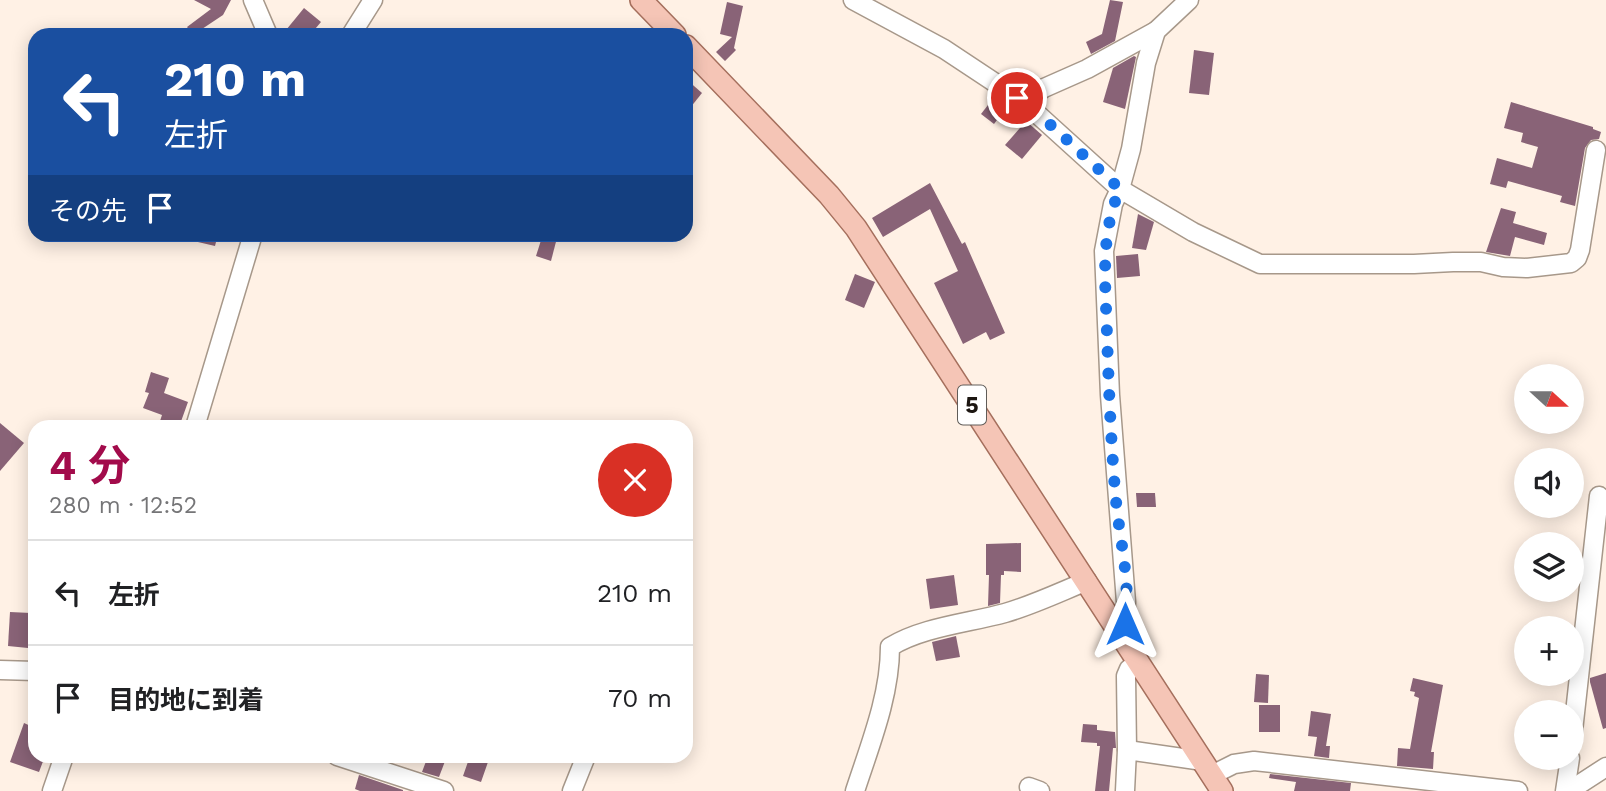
<!DOCTYPE html>
<html lang="ja">
<head>
<meta charset="utf-8">
<style>
	:root { --surface:#fff; --page:#f2f2f2; --text:#202124; --muted:#757577; --line:#e0e0e0; --accent:#a20b4b }
	body { margin:0; font-family:"Work Sans","Noto Sans JP",sans-serif; background:var(--page); color:var(--text); height:100vh; display:flex; flex-direction:column; font-size:26px; white-space:nowrap }
	* { box-sizing:border-box; margin:0 }
	p { font-size:23px; color:var(--muted) }
	.icon { flex:none; width:38px; height:38px; fill:none; stroke:currentColor; stroke-width:2; stroke-linecap:round; stroke-linejoin:round }
	.map { position:relative; flex:1; overflow:hidden }
	.drawer { position:absolute; left:28px; top:420px; width:665px; height:343px; display:flex; flex-direction:column; background:var(--surface); border-radius:21px; box-shadow:0 4px 18px #0003 }
	.drawer>* { flex:none }
	.hud { position:absolute; left:28px; top:28px; width:665px; height:214px; border-radius:21px; box-shadow:0 4px 18px #0003; background:#1a4fa0; color:#fff; overflow:hidden }
	.needle { width:46px; rotate:111deg }
	.controls { position:absolute; left:1514px; top:364px; display:grid; gap:14px }
	.controls a { display:grid; place-items:center; width:70px; height:70px; border-radius:50%; background:var(--surface); box-shadow:0 4px 18px #0003; font-size:35px }
	.pin { position:absolute; display:grid; place-items:center; width:60px; height:60px; color:#fff; margin:-30px; border:4px solid #fff; border-radius:50%; box-shadow:0 2px 7px #0007 }
	.me { position:absolute; width:77px; margin:-38px; rotate:0deg; stroke-linejoin:round; filter:drop-shadow(0 0 5px #0008) }
	.turn { display:flex; align-items:center; gap:24px; height:147px; padding:0 21px; font-size:32px }
	.turn .icon { width:91px; height:91px; stroke-width:2.5 }
	.turn b { display:block; font-size:49px; line-height:60px }
	.then { display:flex; align-items:center; height:66px; padding:0 21px; background:#0003; gap:14px; font-size:26px }
	.round { display:grid; place-items:center; flex:none; width:74px; height:74px; border-radius:37px; background:var(--page) }
	.summary { display:flex; align-items:center; justify-content:space-between; height:119px; padding:0 21px }
	h1 { font-size:42px; font-weight:700; line-height:52px; color:var(--accent) }
	ul { padding:0; list-style:none }
	li { display:flex; align-items:center; gap:21px; height:105px; padding:0 21px; border-top:2px solid var(--line) }
	li div { flex:1 }
	li b { display:block; font-size:26px }
	li em { font-style:normal }
	.map>svg:first-child { display:block }
</style>
</head>
<body>
<div class="map">
<svg width="1606" height="791" viewBox="0 0 1606 791">
	<rect width="100%" height="100%" fill="#fff1e5"/>
	<g fill="#896377">
		<polygon points="194,0 231,0 223,15 193,35 187,27 211,9"/>
		<polygon points="1110,0 1123,2 1115,41 1091,54 1086,42 1102,34"/>
		<polygon points="727,2 743,6 734,48 736,50 725,61 716,52 732,37 720,34"/>
		<polygon points="304,8 321,22 310,35 282,35"/>
		<polygon points="1194,50 1214,53 1209,95 1189,93"/>
		<polygon points="1134,56 1136,57 1125,109 1103,102 1113,68"/>
		<polygon points="686,79 702,93 686,113"/>
		<polygon points="995,96 1008,105 994,124 981,114"/>
		<polygon points="1511,102 1593,127 1593,129 1601,132 1599,139 1591,140 1585,148 1575,206 1560,202 1562,196 1508,181 1506,188 1490,184 1497,158 1532,168 1538,147 1521,142 1523,133 1504,128"/>
		<polygon points="1026,121 1042,135 1022,159 1005,145"/>
		<polygon points="930,183 962,244 965,242 1005,333 990,340 986,332 963,344 934,283 958,271 930,209 883,237 872,218"/>
		<polygon points="1501,208 1516,212 1513,223 1547,233 1544,245 1515,237 1510,256 1486,252"/>
		<polygon points="1138,214 1154,222 1146,250 1132,248"/>
		<polygon points="186,234 218,234 215,246 185,239"/>
		<polygon points="543,234 558,234 551,261 536,256"/>
		<polygon points="1138,254 1140,276 1117,278 1116,256"/>
		<polygon points="855,274 875,282 864,308 845,300"/>
		<polygon points="151,372 169,378 164,393 188,402 179,427 158,427 162,415 143,408 149,393 145,392"/>
		<polygon points="0,423 24,443 0,471"/>
		<polygon points="1136,493 1155,493 1156,507 1137,507"/>
		<polygon points="1021,543 1021,572 1004,571 1004,575 1001,575 1000,603 988,606 989,575 986,575 986,544"/>
		<polygon points="954,575 958,605 930,609 926,579"/>
		<polygon points="10,612 31,613 28,648 8,646"/>
		<polygon points="956,636 960,657 936,661 932,642"/>
		<polygon points="1606,673 1606,728 1603,729 1590,682 1590,678"/>
		<polygon points="1256,674 1269,675 1268,703 1254,702"/>
		<polygon points="1413,678 1443,685 1431,752 1434,752 1433,769 1397,766 1398,748 1410,749 1419,698 1414,696 1415,692 1410,691"/>
		<rect x="1259" y="705" width="21" height="27"/>
		<polygon points="1311,711 1331,714 1326,746 1330,746 1329,758 1314,756 1317,737 1308,736"/>
		<polygon points="24,723 35,728 35,756 45,756 39,772 10,762"/>
		<polygon points="1083,724 1097,725 1097,730 1115,732 1116,748 1113,748 1109,791 1095,791 1100,746 1097,746 1097,743 1081,742"/>
		<polygon points="428,756 447,756 439,777 422,772"/>
		<polygon points="470,756 486,756 484,761 488,762 481,782 463,776"/>
		<polygon points="1270,774 1351,783 1350,791 1294,791 1296,782 1269,778"/>
		<polygon points="359,775 403,790 403,791 360,791 355,789"/>
	</g>
	<g fill="none" stroke-linecap="round" stroke-linejoin="round">
		<g stroke="#a7988a" stroke-width="21">
			<g id="minor">
				<polyline points="253,0 268,35"/>
				<polyline points="853,0 944,49 1024,102 1120,189 1193,232 1260,264 1414,264 1453,262 1481,262 1503,267 1527,268 1571,263 1577,258 1580,250 1596,150"/>
				<polyline points="351,35 373,0"/>
				<polyline points="1024,102 1044,88 1087,69 1156,31"/>
				<polyline points="195,427 253,234"/>
				<polyline points="1120,631 1125,624 1126,602 1110,395 1104,251 1113,204 1120,189 1131,149 1146,63 1156,31 1189,0"/>
				<polyline points="0,670 35,671"/>
				<polyline points="1572,740 1599,496"/>
				<polyline points="1127,750 1126,676 1129,669 1139,661"/>
				<polyline points="337,756 444,791"/>
				<polyline points="1212,775 1234,764 1254,761 1518,791"/>
				<polyline points="1029,787 1040,791"/>
				<polyline points="52,791 64,756"/>
				<polyline points="572,791 586,756"/>
				<path d="M 855,791 C 870,745 890,696 890,647 C 922,627 969,623 1005,613 C 1033,605 1060,592 1087,581"/>
				<polyline points="1125,791 1127,750 1203,761"/>
				<polyline points="1565,791 1570,758"/>
				<polyline points="1569,791 1606,767"/>
			</g>
		</g>
		<g stroke="#a56f5d" stroke-width="24">
			<g id="major">
				<polyline points="641,0 675,35"/>
				<polyline points="686,46 829,195 856,228 1222,791"/>
			</g>
		</g>
		<use href="#minor" stroke="#fff" stroke-width="18"/>
		<use href="#major" stroke="#f5c5b6" stroke-width="21"/>
	</g>
	<g fill="none" stroke-linecap="round" stroke-linejoin="round">
		<path stroke="#1a73e8" stroke-width="12" stroke-dasharray="0 21.6" d="M 1017,98 L 1053,127 L 1120,189 C 1099,236 1106,287 1107,336 C 1109,391 1111,447 1116,501 C 1120,541 1131,584 1125,624"/>
	</g>
	<g text-anchor="middle" stroke-width="5" stroke-linejoin="round" paint-order="stroke">
		<rect fill="#fff" stroke="#605c58" stroke-width="2" x="958" y="385.5" width="28" height="39" rx="5"/>
		<g font-size="23" font-weight="bold" fill="#1c1611">
			<text x="972" y="413">5</text>
		</g>
	</g>
</svg>
<div class="controls">
<a><svg class="needle" viewBox="-14 -14 28 28"><path d="M0-13l5 13h-10z" fill="#e53935"/><path d="M0 13l5-13h-10z" fill="#757577"/></svg></a>
<a><svg class="icon" aria-label="sound" viewBox="0 0 24 24"><path d="M4 9h4l5-4v14l-5-4H4zM17 9q2 3 0 6"/></svg></a>
<a><svg class="icon" aria-label="layers" viewBox="0 0 24 24"><path d="M12 4l9 5-9 5-9-5zM3 14l9 5 9-5"/></svg></a>
<a>+</a>
<a>−</a>
</div>
<div class="pin" style="left:1017px;top:98px;background:#d93025"><svg class="icon" aria-label="arrive" viewBox="0 0 24 24"><path d="M6 21V4h12l-3 4 3 4H6"/></svg></div>
<svg class="me" style="left:1125px;top:624px" viewBox="-20 -20 40 40"><path d="M0-17L14 15 0 8-14 15z" fill="#1a73e8" stroke="#fff" stroke-width="4"/></svg>
<div class="hud">
<div class="turn"><svg class="icon" aria-label="left" viewBox="0 0 24 24"><path d="M17 20v-9H6M10 6l-5 5 5 5"/></svg><div><b>210 m</b>左折</div></div>
<div class="then">その先<svg class="icon" aria-label="arrive" viewBox="0 0 24 24"><path d="M6 21V4h12l-3 4 3 4H6"/></svg></div>
</div>
<section class="drawer">
<div class="summary"><div><h1>4 分</h1><p>280 m · 12:52</p></div><a class="round" style="background:#d93025;color:#fff"><svg class="icon" aria-label="close" viewBox="0 0 24 24"><path d="M6 6l12 12M18 6L6 18"/></svg></a></div>
<ul>
<li><svg class="icon" aria-label="left" viewBox="0 0 24 24"><path d="M17 20v-9H6M10 6l-5 5 5 5"/></svg><div><b>左折</b></div><em>210 m</em></li>
<li><svg class="icon" aria-label="arrive" viewBox="0 0 24 24"><path d="M6 21V4h12l-3 4 3 4H6"/></svg><div><b>目的地に到着</b></div><em>70 m</em></li>
</ul>
</section>
</div>
</body>
</html>
